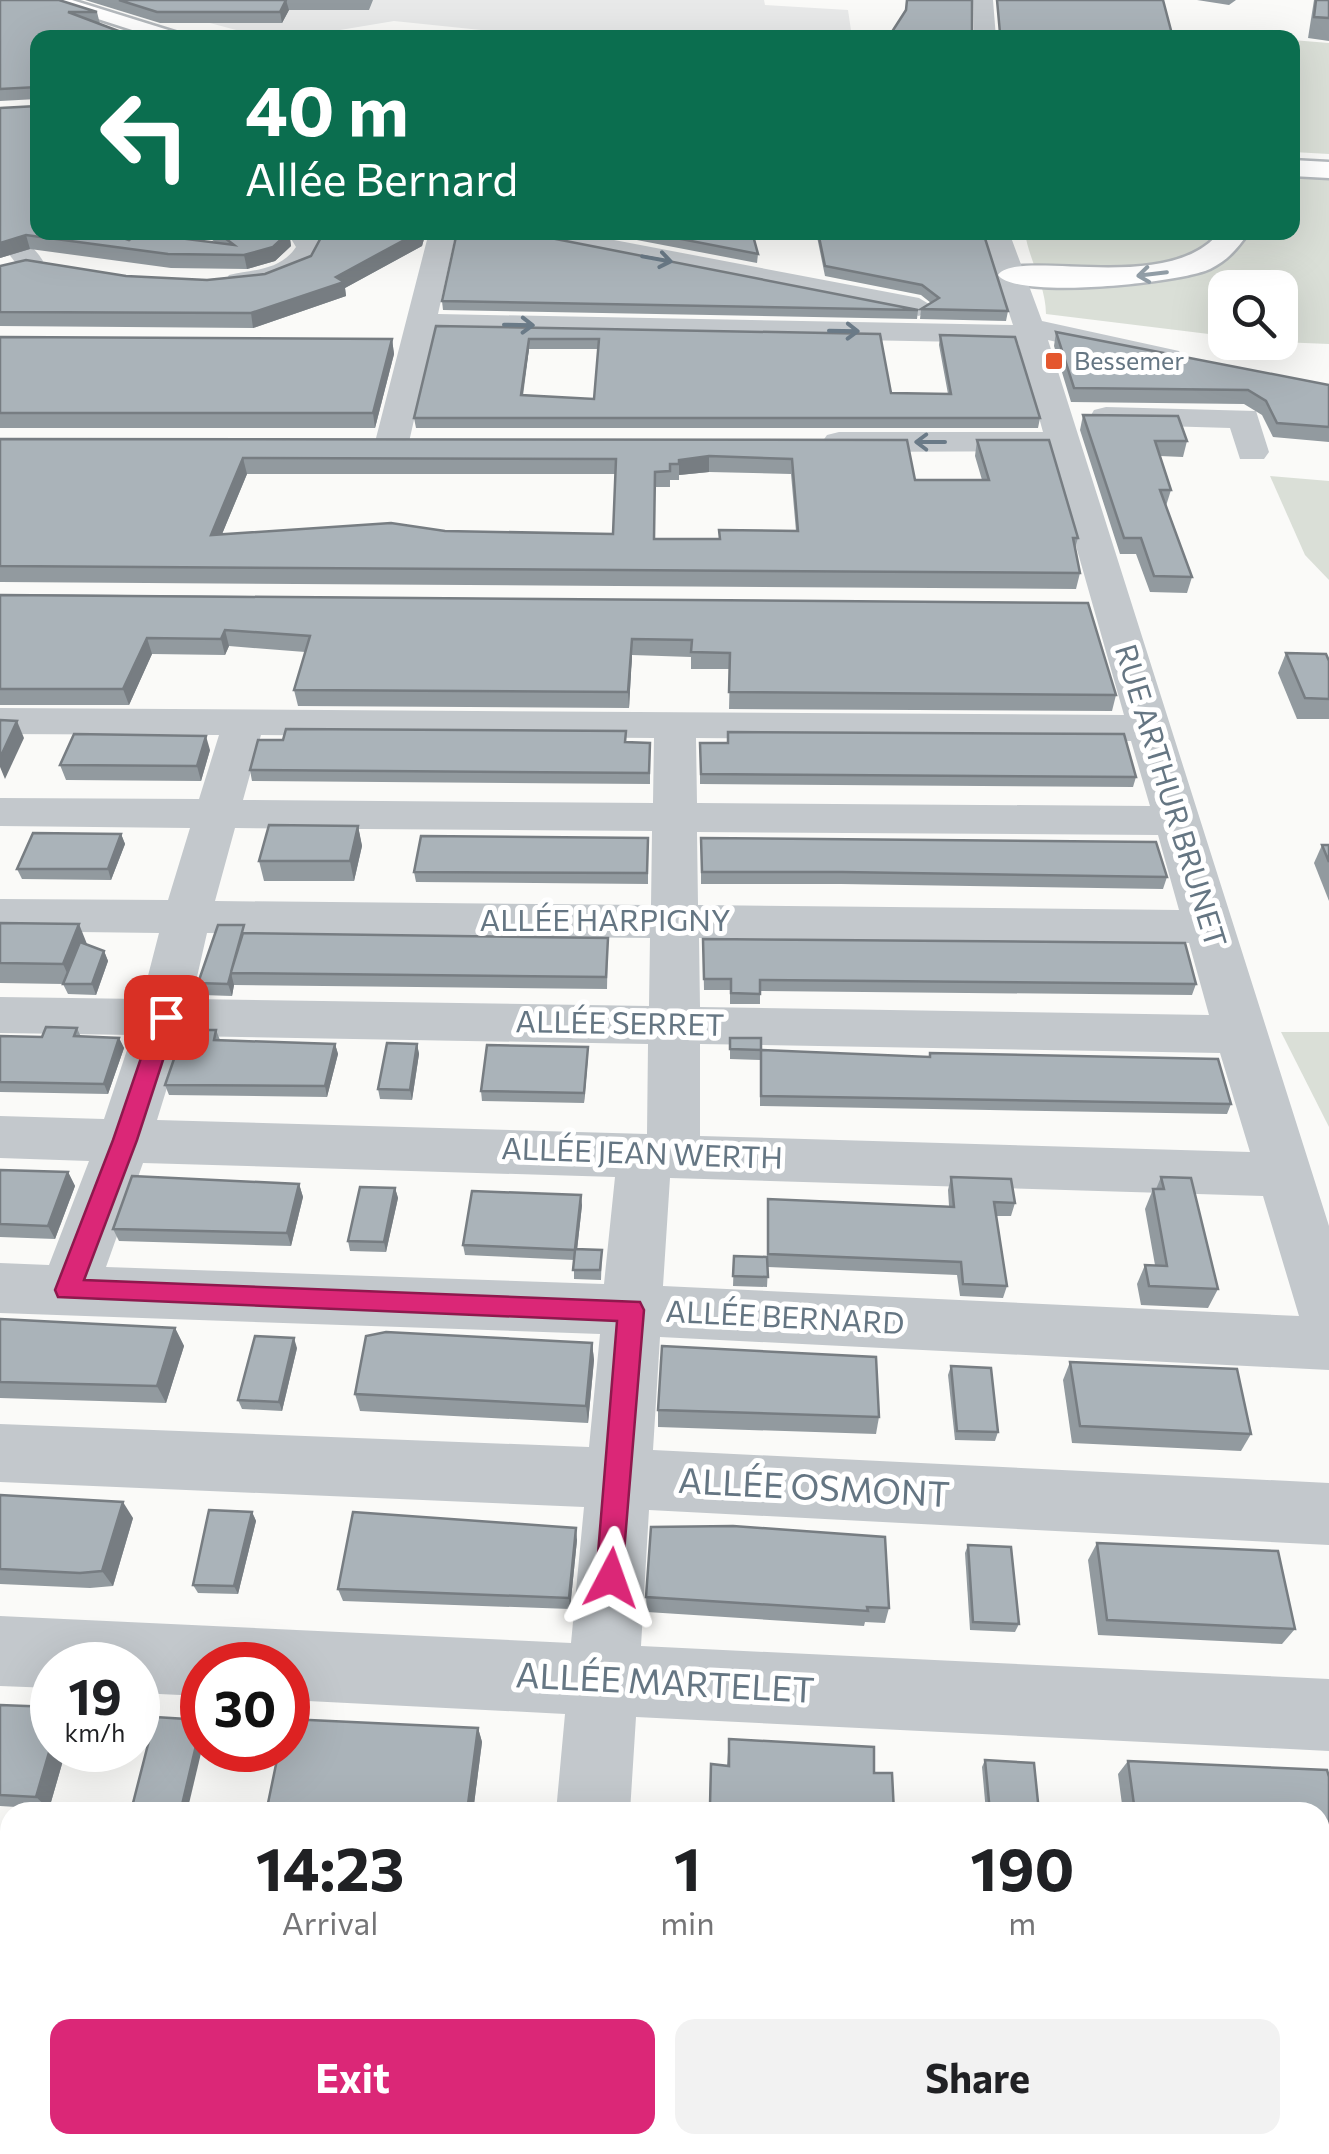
<!DOCTYPE html>
<html lang="en">
<head>
<meta charset="utf-8">
<style>
	:root { --surface:#fff; --page:#f2f2f2; --text:#202124; --muted:#757577; --accent:#db2777 }
	body { margin:0; font-family:Commissioner,sans-serif; background:var(--page); color:var(--text); height:100vh; display:flex; flex-direction:column; font-size:38px; white-space:nowrap }
	* { box-sizing:border-box; margin:0 }
	p { font-size:32px; color:var(--muted) }
	.icon { flex:none; width:55px; height:55px; fill:none; stroke:currentColor; stroke-width:2; stroke-linecap:round; stroke-linejoin:round }
	.map { position:relative; flex:1; overflow:hidden }
	.panel { position:absolute; left:0px; top:1802px; width:1330px; height:352px; display:flex; flex-direction:column; background:var(--surface); border-radius:30px 30px 0 0; box-shadow:0 10px 40px #0002 }
	.panel>* { flex:none }
	.guide { position:absolute; left:30px; top:30px; width:1270px; height:210px; border-radius:20px; box-shadow:0 10px 40px #0002; background:#0b6e4f; color:#fff; overflow:hidden }
	.fabs { position:absolute; left:1208px; top:270px; display:grid; gap:20px }
	.fabs a { display:grid; place-items:center; width:90px; height:90px; border-radius:20px; background:var(--surface); box-shadow:0 10px 40px #0002; font-size:50px }
	.speed { position:absolute; left:30px; top:1642px; display:flex; gap:20px; font-size:50px; font-weight:700; text-align:center }
	.speed>* { display:grid; place-content:center; width:130px; height:130px; border-radius:50%; background:var(--surface); box-shadow:0 10px 40px #0002; line-height:1 }
	.speed small { font-size:25px; font-weight:400 }
	.speed .limit { border:15px solid #d22; background:#fff; color:#111 }
	.pin { position:absolute; display:grid; place-items:center; width:85px; height:85px; color:#fff; margin:-42px; border-radius:20px; box-shadow:0 5px 15px #0006 }
	.me { position:absolute; width:110px; margin:-55px; rotate:4deg; stroke-linejoin:round; filter:drop-shadow(0 0 8px #0008) }
	.turn { display:flex; align-items:center; gap:35px; height:210px; padding:0 50px; font-size:45px }
	.turn .icon { width:130px; height:130px; stroke-width:2.5 }
	.turn b { display:block; font-size:70px; line-height:85px }
	.eta { display:flex; justify-content:space-evenly; align-items:center; height:170px; text-align:center }
	.eta b { font-size:60px; font-weight:700; line-height:70px }
	.action { display:flex; gap:20px; margin-top:auto; padding:20px 50px }
	.action a { flex:1; height:115px; border-radius:20px; background:var(--accent); color:#fff; font-size:40px; font-weight:700; line-height:115px; text-align:center }
	.action a+a { background:var(--page); color:var(--text) }
	.map>svg:first-child { display:block }
</style>
</head>
<body>
<div class="map">
<svg width="1329" height="2154" viewBox="0 0 1329 2154">
	<rect width="100%" height="100%" fill="#fafaf8"/>
	<polygon fill="#e8e9e9" points="123,0 764,0 765,5 848,10 852,37 510,33 394,21 298,37 263,37"/>
	<g fill="#dadfd7">
		<polygon points="1292,40 1329,43 1329,154 1293,152"/>
		<path d="M 1293,175 L 1329,177 L 1329,344 L 1280,342 L 1280,288 L 1225,288 L 1225,336 L 1046,314 C 1046,286 1029,260 1025,233 L 1292,232 Z"/>
		<polygon points="1270,476 1329,481 1329,580 1305,555"/>
		<polygon points="1281,1032 1329,1032 1329,1127"/>
	</g>
	<g fill="none" stroke-linecap="round" stroke-linejoin="round">
		<g stroke="#b4b9bd" stroke-width="5">
			<g id="highway">
				<polygon points="39,0 72,0 194,38 157,38"/>
				<polygon points="1292,160 1329,162 1329,178 1292,176"/>
				<path d="M 1220,232 L 1249,232 C 1237,249 1228,260 1210,269 C 1180,283 1016,300 998,275 C 1018,247 1168,297 1220,232 Z"/>
			</g>
		</g>
		<g fill="#c3c8cc" fill-rule="evenodd">
			<polygon points="973,0 993,0 996,38 974,38"/>
			<polygon points="0,218 9,220 39,255 43,261 39,267 19,267 0,243"/>
			<path d="M 287,232 L 314,232 L 324,247 C 306,278 264,296 229,287 L 225,281 L 229,275 C 254,269 280,271 296,247 Z"/>
			<path d="M 429,232 L 456,232 L 438,314 L 1013,325 L 982,232 L 1009,232 L 1042,321 L 1179,351 L 1183,358 L 1168,367 L 1048,340 L 1329,1226 L 1329,1370 L 660,1337 L 653,1450 L 1329,1483 L 1329,1545 L 649,1510 L 641,1646 L 1329,1679 L 1329,1751 L 636,1717 L 630,1812 L 556,1812 L 565,1714 L 288,1700 L 288,1665 L 202,1665 L 202,1696 L 138,1693 L 138,1665 L 52,1665 L 52,1688 L 0,1686 L 0,1616 L 571,1643 L 584,1507 L 0,1482 L 0,1424 L 589,1447 L 600,1334 L 0,1313 L 0,1263 L 49,1265 L 89,1161 L 0,1158 L 0,1116 L 104,1119 L 132,1035 L 0,1033 L 0,997 L 142,999 L 159,933 L 0,931 L 0,899 L 168,900 L 190,828 L 0,826 L 0,798 L 199,799 L 219,735 L 0,734 L 0,708 L 1124,715 L 1049,451 L 839,452 L 827,449 L 822,442 L 827,435 L 839,432 L 1043,432 L 1018,343 L 434,332 L 409,442 L 404,449 L 380,449 L 375,442 ZM 261,735 L 654,738 L 653,803 L 243,800 ZM 696,738 L 1131,741 L 1150,806 L 697,803 ZM 235,828 L 652,831 L 651,905 L 215,901 ZM 697,832 L 1158,835 L 1179,910 L 698,905 ZM 207,933 L 650,938 L 649,1006 L 192,999 ZM 699,938 L 1189,943 L 1209,1015 L 700,1007 ZM 183,1036 L 648,1044 L 647,1134 L 157,1120 ZM 700,1044 L 1220,1053 L 1250,1152 L 700,1136 ZM 143,1163 L 615,1177 L 604,1284 L 106,1267 ZM 670,1178 L 1263,1196 L 1299,1316 L 663,1286 Z"/>
			<polygon points="514,232 572,232 919,298 934,307 919,316 527,240"/>
			<polygon points="1106,407 1256,411 1269,452 1264,459 1240,459 1230,428 1094,424 1090,417 1094,410"/>
			<polygon points="0,1844 10,1845 10,1921 0,1920"/>
			<polygon points="1320,1919 1329,1920 1329,2000 1320,1999"/>
			<polygon points="525,2145 609,2145 610,2154 524,2154"/>
		</g>
		<use href="#highway" fill="#fff" fill-rule="evenodd"/>
	</g>
	<g fill="#929a9f" fill-rule="evenodd">
		<polygon points="0,0 97,12 100,24 38,38 38,232 129,240 216,243 202,232 289,232 291,246 275,261 247,269 171,268 30,249 0,258 37,106 37,99 0,101"/>
		<polygon points="85,0 373,0 369,10 289,10 282,23 160,23"/>
		<polygon points="1197,0 1236,0 1229,5"/>
		<polygon points="1314,0 1329,0 1329,41 1308,38"/>
		<polygon points="317,232 426,232 422,246 345,288 346,296 253,328 0,326 0,267 126,276 207,280 265,274 311,256 321,238"/>
		<polygon points="595,232 752,232 758,254 757,263"/>
		<polygon points="816,232 983,232 1008,311 1006,321 920,319 921,309 931,303 921,295 825,276"/>
		<polygon points="526,235 918,310 917,319 443,310 442,301"/>
		<path d="M 436,326 L 880,334 L 891,393 L 948,394 L 939,345 L 940,335 L 1040,418 L 1038,428 L 416,428 L 414,418 ZM 529,349 L 598,349 L 594,399 L 523,396 Z"/>
		<polygon points="1056,332 1329,385 1329,442 1273,437 1262,415 1244,404 1071,402 1054,346"/>
		<polygon points="0,337 392,339 394,354 375,428 0,428"/>
		<polygon points="1083,415 1187,441 1183,457 1160,456 1171,490 1166,506 1192,577 1187,593 1150,592 1136,554 1120,554 1080,430"/>
		<path d="M 0,439 L 907,440 L 915,480 L 982,480 L 975,456 L 977,440 L 1078,538 L 1075,548 L 1080,573 L 1076,589 L 0,582 ZM 709,472 L 791,474 L 796,531 L 719,539 L 655,539 L 655,487 L 670,487 L 670,480 L 679,480 L 679,475 ZM 247,474 L 615,474 L 613,534 L 445,531 L 222,534 Z"/>
		<polygon points="0,594 1088,603 1116,695 1112,711 729,709 730,669 691,669 691,657 632,655 629,708 298,706 294,690 305,652 229,646 225,655 152,654 129,705 0,705"/>
		<polygon points="1286,653 1329,661 1329,719 1297,719 1278,673"/>
		<polygon points="626,742 650,743 650,784 252,781 250,770"/>
		<polygon points="700,743 1136,777 1133,787 700,784"/>
		<polygon points="210,750 201,781 66,780 60,765"/>
		<polygon points="358,826 362,846 354,881 264,881 259,861"/>
		<polygon points="121,834 125,844 111,880 22,879 17,869"/>
		<polygon points="648,838 648,884 416,882 414,872"/>
		<polygon points="701,838 1167,877 1163,889 841,884 701,884"/>
		<polygon points="1322,845 1329,845 1329,901 1314,863"/>
		<polygon points="0,923 86,944 104,951 108,961 96,995 68,994 63,984 0,983"/>
		<polygon points="246,933 608,938 607,989 234,985 232,996 202,995 198,983"/>
		<polygon points="703,939 1196,984 1192,995 760,991 760,1004 730,1004 730,990 704,990"/>
		<polygon points="77,1028 81,1037 119,1038 124,1048 108,1094 0,1092 0,1036 42,1037"/>
		<polygon points="216,1030 220,1040 335,1044 338,1054 327,1097 169,1095 165,1085"/>
		<polygon points="730,1038 761,1050 929,1057 930,1053 1231,1104 1227,1114 760,1106 760,1060 730,1059"/>
		<polygon points="417,1044 419,1054 412,1100 380,1099 378,1089"/>
		<polygon points="588,1047 584,1103 482,1101 481,1091"/>
		<polygon points="0,1170 68,1172 75,1186 55,1239 0,1237"/>
		<polygon points="951,1177 1015,1203 1011,1216 996,1216 1007,1286 1003,1298 960,1296 957,1275 768,1267 767,1287 733,1286 734,1256 767,1257 768,1199 949,1206 948,1190"/>
		<polygon points="1161,1177 1218,1289 1208,1308 1141,1305 1137,1284 1145,1265 1155,1265 1145,1209 1153,1189 1156,1189"/>
		<polygon points="299,1184 303,1197 291,1246 119,1241 113,1229"/>
		<polygon points="395,1188 398,1198 386,1252 350,1251 348,1241"/>
		<polygon points="582,1205 577,1250 602,1250 601,1280 574,1279 574,1260 465,1255 463,1245"/>
		<polygon points="0,1319 175,1328 184,1346 166,1403 0,1398"/>
		<polygon points="592,1343 594,1360 588,1423 360,1411 355,1394"/>
		<polygon points="297,1348 282,1411 242,1409 238,1400"/>
		<polygon points="1070,1362 1251,1434 1241,1451 1072,1443 1063,1380"/>
		<polygon points="951,1366 998,1432 995,1441 955,1440 948,1375"/>
		<polygon points="658,1410 879,1417 876,1434 658,1427"/>
		<polygon points="0,1495 133,1518 113,1586 90,1588 0,1584"/>
		<polygon points="252,1512 256,1521 238,1594 198,1593 193,1585"/>
		<polygon points="577,1540 570,1609 343,1601 338,1589"/>
		<polygon points="1097,1543 1295,1629 1282,1644 1098,1635 1088,1560"/>
		<polygon points="968,1545 1019,1624 1015,1632 970,1630 965,1553"/>
		<polygon points="646,1597 889,1608 885,1623 865,1622 864,1626 647,1612"/>
		<polygon points="0,1705 52,1750 66,1750 49,1809 0,1806"/>
		<polygon points="155,1717 187,1812 138,1812 132,1807"/>
		<polygon points="478,1728 482,1742 473,1812 270,1812 267,1808"/>
		<polygon points="729,1739 874,1773 894,1812 709,1812 710,1777 727,1765"/>
		<polygon points="985,1760 1039,1812 986,1812 982,1767"/>
		<polygon points="1128,1761 1329,1777 1329,1875 1320,1874 1320,1812 1123,1812 1118,1774"/>
		<polygon points="1329,2034 1329,2154 1170,2145 1320,2145"/>
		<polygon points="721,2145 891,2145 891,2154 737,2154 721,2153"/>
	</g>
	<g fill="#777d82">
		<polygon points="286,0 289,10 282,23 280,12"/>
		<polygon points="289,232 291,246 275,261 247,269 244,255"/>
		<polygon points="419,232 426,232 422,246 345,288 346,296 253,328 251,313 336,277"/>
		<polygon points="26,235 30,249 0,258 0,243"/>
		<polygon points="392,339 394,354 375,428 373,413"/>
		<polygon points="529,339 529,349 521,406 521,395"/>
		<polygon points="709,456 709,472 679,475 679,460"/>
		<polygon points="243,458 247,474 215,551 211,535"/>
		<polygon points="225,630 229,646 225,655 221,639"/>
		<polygon points="147,638 152,654 129,705 123,689"/>
		<polygon points="632,639 632,655 629,708 628,692"/>
		<polygon points="17,721 24,738 5,779 0,767 0,758"/>
		<polygon points="206,736 210,750 201,781 197,766"/>
		<polygon points="358,826 362,846 354,881 350,861"/>
		<polygon points="121,834 125,844 111,880 108,869"/>
		<polygon points="79,924 87,944 72,984 63,964"/>
		<polygon points="104,951 108,961 96,995 92,984"/>
		<polygon points="231,973 234,985 232,996 228,984"/>
		<polygon points="119,1038 124,1048 108,1094 104,1084"/>
		<polygon points="335,1044 338,1054 327,1097 325,1086"/>
		<polygon points="417,1044 419,1054 412,1100 410,1090"/>
		<polygon points="588,1047 588,1057 584,1103 584,1093"/>
		<polygon points="68,1172 75,1186 55,1239 48,1226"/>
		<polygon points="299,1184 303,1197 291,1246 287,1233"/>
		<polygon points="395,1188 398,1198 386,1252 384,1242"/>
		<polygon points="581,1195 582,1205 576,1259 575,1249"/>
		<polygon points="175,1328 184,1346 166,1403 157,1386"/>
		<polygon points="294,1338 297,1348 282,1411 279,1402"/>
		<polygon points="592,1343 594,1360 588,1423 586,1406"/>
		<polygon points="123,1502 133,1518 113,1586 102,1571"/>
		<polygon points="252,1512 256,1521 238,1594 234,1586"/>
		<polygon points="576,1528 577,1540 570,1609 569,1598"/>
		<polygon points="202,1721 202,1749 187,1812 184,1812 181,1809"/>
		<polygon points="478,1728 482,1742 473,1812 467,1812"/>
		<polygon points="52,1742 52,1750 66,1750 49,1809 36,1797"/>
	</g>
	<g fill="#aab3b9" stroke="#777d82" stroke-width="2.5" fill-rule="evenodd">
		<polygon points="0,0 59,0 97,12 68,12 137,38 38,38 38,232 106,232 129,240 139,233 234,245 217,232 289,232 273,247 244,255 168,254 26,235 0,243 0,108 37,106 37,87 0,89"/>
		<polygon points="119,0 286,0 280,12 157,12"/>
		<polygon points="907,0 972,0 972,33 1000,33 997,0 1163,0 1173,38 888,38 906,10"/>
		<polygon points="1316,0 1329,0 1329,18 1314,17"/>
		<polygon points="324,232 419,232 336,277 344,282 251,313 0,312 0,266 26,260 126,276 207,280 265,274 311,256"/>
		<polygon points="457,232 520,232 918,310 442,301"/>
		<polygon points="645,232 752,232 758,254"/>
		<polygon points="818,232 983,232 1008,311 921,309 939,298 922,285 825,266"/>
		<path d="M 436,326 L 880,334 L 891,393 L 951,394 L 940,335 L 1015,337 L 1040,418 L 414,418 ZM 529,339 L 599,339 L 594,399 L 521,395 Z"/>
		<polygon points="1056,332 1329,385 1329,427 1277,423 1266,401 1248,390 1074,388"/>
		<polygon points="0,337 392,339 373,413 0,413"/>
		<polygon points="1083,415 1178,416 1187,441 1155,441 1171,490 1160,490 1192,577 1154,576 1141,538 1124,538"/>
		<path d="M 0,439 L 907,440 L 915,480 L 989,480 L 977,440 L 1049,440 L 1078,538 L 1073,538 L 1080,573 L 0,566 ZM 709,456 L 792,459 L 798,531 L 719,530 L 720,539 L 654,539 L 655,472 L 670,471 L 670,464 L 679,464 L 679,460 ZM 243,458 L 616,459 L 613,534 L 445,531 L 391,523 L 211,535 Z"/>
		<polygon points="0,595 1088,603 1116,695 729,692 730,653 691,652 692,640 632,639 628,692 294,690 310,636 225,630 221,639 147,638 123,689 0,689"/>
		<polygon points="1286,653 1326,654 1329,661 1329,699 1305,698"/>
		<polygon points="0,720 17,721 0,758"/>
		<polygon points="286,729 626,731 625,742 650,743 649,773 250,770 258,740 283,740"/>
		<polygon points="728,732 1124,734 1136,777 701,774 700,743 728,743"/>
		<polygon points="74,734 206,736 197,766 60,765"/>
		<polygon points="269,825 358,826 350,861 259,861"/>
		<polygon points="33,833 121,834 108,869 17,869"/>
		<polygon points="421,836 648,838 647,873 414,872"/>
		<polygon points="701,838 1156,842 1167,877 842,872 702,872"/>
		<polygon points="1322,845 1329,845 1329,862"/>
		<polygon points="0,923 79,924 63,964 0,963"/>
		<polygon points="218,925 244,925 231,972 243,933 608,938 606,977 231,973 228,984 198,983"/>
		<polygon points="703,939 1185,943 1196,984 760,980 760,994 731,993 731,979 704,979"/>
		<polygon points="80,942 104,951 92,984 63,984"/>
		<polygon points="46,1027 77,1028 74,1036 119,1038 104,1084 0,1082 0,1036 42,1037"/>
		<polygon points="184,1030 216,1030 214,1040 335,1044 325,1086 165,1085"/>
		<polygon points="730,1038 761,1038 761,1050 730,1049"/>
		<polygon points="387,1043 417,1044 410,1090 378,1089"/>
		<polygon points="487,1045 588,1047 584,1093 481,1091"/>
		<polygon points="761,1050 930,1057 930,1053 1218,1059 1231,1104 761,1096"/>
		<polygon points="0,1170 68,1172 48,1226 0,1224"/>
		<polygon points="132,1176 299,1184 287,1233 113,1229"/>
		<polygon points="951,1177 1011,1179 1015,1203 994,1202 1007,1286 963,1284 961,1262 768,1254 768,1199 954,1207"/>
		<polygon points="1161,1177 1191,1178 1218,1289 1149,1286 1145,1265 1167,1266 1153,1189 1164,1189"/>
		<polygon points="360,1187 395,1188 384,1242 348,1241"/>
		<polygon points="472,1191 581,1195 575,1249 602,1250 600,1270 573,1270 575,1250 463,1245"/>
		<polygon points="734,1256 767,1257 768,1277 733,1276"/>
		<polygon points="0,1319 175,1328 157,1386 0,1382"/>
		<polygon points="386,1332 592,1343 586,1406 355,1394 366,1336"/>
		<polygon points="255,1336 294,1338 279,1402 238,1400"/>
		<polygon points="662,1346 876,1357 879,1417 658,1410"/>
		<polygon points="1070,1362 1237,1369 1251,1434 1080,1426"/>
		<polygon points="951,1366 991,1368 998,1432 957,1431"/>
		<polygon points="0,1495 123,1502 102,1571 80,1573 0,1569"/>
		<polygon points="209,1510 252,1512 234,1586 193,1585"/>
		<polygon points="353,1512 576,1528 569,1598 338,1589"/>
		<polygon points="733,1526 885,1537 889,1608 867,1607 868,1611 646,1597 651,1527"/>
		<polygon points="1097,1543 1278,1551 1295,1629 1107,1620"/>
		<polygon points="968,1545 1011,1547 1019,1624 973,1622"/>
		<polygon points="0,1705 52,1707 52,1742 36,1797 0,1795"/>
		<polygon points="155,1717 202,1720 181,1809 132,1807"/>
		<polygon points="288,1719 478,1728 467,1812 358,1812 267,1808 279,1750 288,1750"/>
		<polygon points="729,1739 874,1747 874,1773 892,1773 894,1812 729,1812 730,1806 710,1805 711,1764 729,1766"/>
		<polygon points="985,1760 1034,1763 1039,1812 990,1812"/>
		<polygon points="1128,1761 1327,1770 1329,1777 1329,1862 1320,1862 1320,1812 1135,1812"/>
		<polygon points="1320,2034 1329,2034 1329,2148 1277,2145 1320,2145"/>
		<polygon points="722,2145 891,2145 891,2154 835,2154 722,2147"/>
	</g>
	<defs><path id="oneway-shaft" d="M-6 0H5M1.5-3L5.5 0L1.5 3" fill="none" stroke-width="1.6" stroke-linecap="round" stroke-linejoin="round" transform="scale(2.5)"/></defs>
	<g stroke="#6a7a87">
		<use href="#oneway-shaft" transform="translate(657 259) rotate(10)"/>
		<use href="#oneway-shaft" transform="translate(519 325) rotate(1)"/>
		<use href="#oneway-shaft" transform="translate(844 331) rotate(1)"/>
		<use href="#oneway-shaft" transform="translate(930 442) rotate(-180)"/>
	</g>
	<use stroke="#939fa8" href="#oneway-shaft" transform="translate(1152 274) rotate(173)"/>
	<polygon fill="#db2777" stroke="#8e194d" stroke-width="2.5" points="166,1009 177,1017 137,1140 84,1280 640,1302 644,1310 621,1589 611,1593 600,1589 596,1578 617,1321 58,1297 55,1290 113,1140 155,1017"/>
	<rect fill="#e4572e" stroke="#fff" stroke-width="4" x="1044" y="351" width="20" height="20" rx="5"/>
	<g text-anchor="middle" stroke-width="10" stroke-linejoin="round" paint-order="stroke">
		<g font-size="25" fill="#657683" stroke="#fff" text-anchor="start">
			<text x="1074" y="370">Bessemer</text>
		</g>
		<g font-size="30" fill="#657683" stroke="#fff">
			<text transform="translate(1170 796) rotate(73)" y="10">RUE ARTHUR BRUNET</text>
			<text x="605" y="931">ALLÉE HARPIGNY</text>
			<text transform="translate(620 1024) rotate(1)" y="10">ALLÉE SERRET</text>
			<text transform="translate(642 1154) rotate(2)" y="10">ALLÉE JEAN WERTH</text>
			<text transform="translate(785 1318) rotate(3)" y="10">ALLÉE BERNARD</text>
		</g>
		<g font-size="35" fill="#657683" stroke="#fff">
			<text transform="translate(814 1488) rotate(3)" y="12">ALLÉE OSMONT</text>
			<text transform="translate(665 1683) rotate(3)" y="12">ALLÉE MARTELET</text>
		</g>
	</g>
</svg>
<div class="fabs">
<a><svg class="icon" aria-label="search" viewBox="0 0 24 24"><circle cx="10" cy="10" r="6"/><path d="M15 15l6 6"/></svg></a>
</div>
<div class="speed"><div>19<small>km/h</small></div><div class="limit">30</div></div>
<div class="pin" style="left:166px;top:1017px;background:#d93025"><svg class="icon" aria-label="arrive" viewBox="0 0 24 24"><path d="M6 21V4h12l-3 4 3 4H6"/></svg></div>
<svg class="me" style="left:611px;top:1578px" viewBox="-20 -20 40 40"><path d="M0-17L14 15 0 8-14 15z" fill="#db2777" stroke="#fff" stroke-width="4"/></svg>
<div class="guide">
<div class="turn"><svg class="icon" aria-label="left" viewBox="0 0 24 24"><path d="M17 20v-9H6M10 6l-5 5 5 5"/></svg><div><b>40 m</b>Allée Bernard</div></div>
</div>
<section class="panel">
<div class="eta">
<div><b>14:23</b><p>Arrival</p></div>
<div><b>1</b><p>min</p></div>
<div><b>190</b><p>m</p></div>
</div>
<div class="action"><a>Exit</a><a>Share</a></div>
</section>
</div>
</body>
</html>
